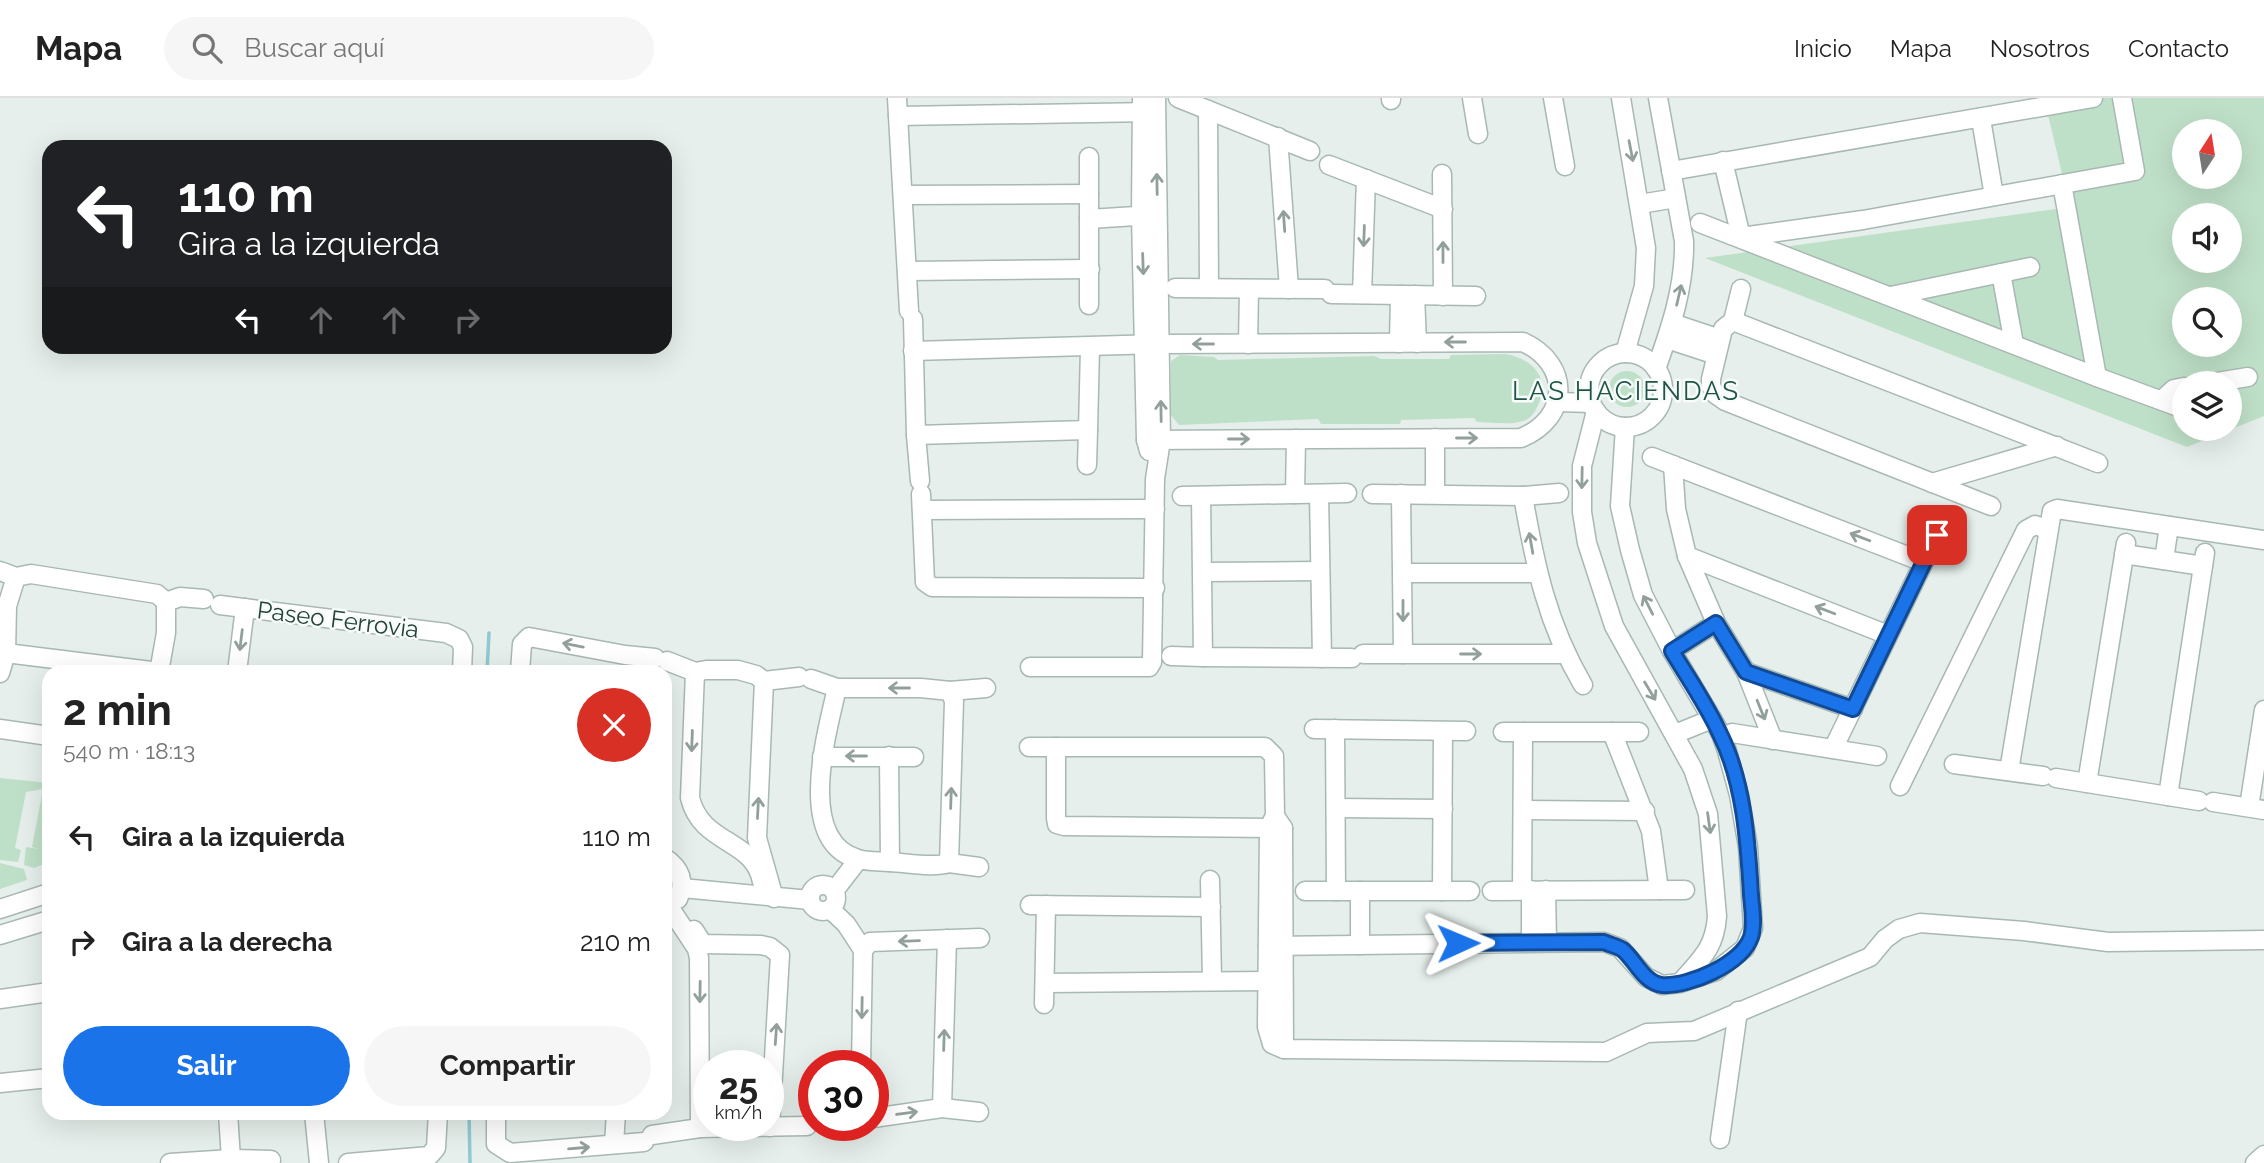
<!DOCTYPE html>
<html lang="es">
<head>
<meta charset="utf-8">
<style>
	:root { --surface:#fff; --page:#f6f6f6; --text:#222; --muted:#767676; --line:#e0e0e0; --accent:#1a73e8 }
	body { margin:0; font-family:Raleway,sans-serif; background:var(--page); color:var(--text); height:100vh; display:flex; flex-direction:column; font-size:26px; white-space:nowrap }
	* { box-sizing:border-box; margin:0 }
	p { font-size:23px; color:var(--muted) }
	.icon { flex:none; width:38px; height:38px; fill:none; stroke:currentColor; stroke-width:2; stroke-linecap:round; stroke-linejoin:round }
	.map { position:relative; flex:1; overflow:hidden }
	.panel { position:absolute; left:42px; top:567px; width:630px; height:455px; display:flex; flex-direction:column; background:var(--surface); border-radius:21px; box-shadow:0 7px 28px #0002 }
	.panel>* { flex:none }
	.hud { position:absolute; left:42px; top:42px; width:630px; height:214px; border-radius:21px; box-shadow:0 7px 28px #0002; background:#202124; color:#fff; overflow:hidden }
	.needle { width:46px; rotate:12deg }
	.buttons { position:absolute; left:2172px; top:21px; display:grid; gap:14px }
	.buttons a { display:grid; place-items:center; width:70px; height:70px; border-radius:50%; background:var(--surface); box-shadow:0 7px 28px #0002; font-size:35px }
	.speed { position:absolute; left:693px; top:952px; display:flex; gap:14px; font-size:35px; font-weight:700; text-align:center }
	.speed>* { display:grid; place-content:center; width:91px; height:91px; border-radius:50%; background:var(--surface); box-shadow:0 7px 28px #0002; line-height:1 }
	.speed small { font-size:18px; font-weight:400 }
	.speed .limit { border:10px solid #d22; background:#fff; color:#111 }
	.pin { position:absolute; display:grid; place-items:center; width:60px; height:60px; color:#fff; margin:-30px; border-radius:14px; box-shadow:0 4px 10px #0006 }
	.me { position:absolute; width:77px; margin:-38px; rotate:89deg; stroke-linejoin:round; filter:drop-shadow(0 0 5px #0008) }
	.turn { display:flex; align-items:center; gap:24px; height:147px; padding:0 21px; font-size:32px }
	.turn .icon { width:91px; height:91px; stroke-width:2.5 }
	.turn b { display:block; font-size:49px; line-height:60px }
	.lanes { display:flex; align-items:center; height:66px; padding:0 21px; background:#0003; justify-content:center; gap:35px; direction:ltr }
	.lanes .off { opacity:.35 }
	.round { display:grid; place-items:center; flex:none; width:74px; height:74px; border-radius:37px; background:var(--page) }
	.headline { display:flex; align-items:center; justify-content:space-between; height:119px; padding:0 21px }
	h1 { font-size:42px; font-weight:700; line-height:52px }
	.primary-button { display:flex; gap:14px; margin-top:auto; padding:14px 21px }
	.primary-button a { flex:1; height:80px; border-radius:42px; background:var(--accent); color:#fff; font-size:28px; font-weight:700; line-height:80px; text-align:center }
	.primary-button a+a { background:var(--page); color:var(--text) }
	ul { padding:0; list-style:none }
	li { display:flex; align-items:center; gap:21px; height:105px; padding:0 21px }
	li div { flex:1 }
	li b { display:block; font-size:26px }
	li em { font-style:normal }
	header { display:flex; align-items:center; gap:42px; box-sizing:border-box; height:98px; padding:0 35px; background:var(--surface); border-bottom:2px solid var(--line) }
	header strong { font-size:33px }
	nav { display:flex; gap:38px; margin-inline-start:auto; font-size:24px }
	.search { width:490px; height:63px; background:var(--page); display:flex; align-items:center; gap:18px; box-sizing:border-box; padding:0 24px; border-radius:38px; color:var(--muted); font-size:26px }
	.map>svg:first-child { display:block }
</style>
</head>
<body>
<header>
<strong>Mapa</strong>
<div class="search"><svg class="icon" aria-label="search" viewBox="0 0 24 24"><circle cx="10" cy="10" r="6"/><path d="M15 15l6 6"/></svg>Buscar aquí</div>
<nav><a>Inicio</a><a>Mapa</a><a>Nosotros</a><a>Contacto</a></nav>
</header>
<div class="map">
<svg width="2264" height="1065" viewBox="0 0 2264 1065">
	<rect width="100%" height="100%" fill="#e6efeb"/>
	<g fill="#bfe0c8" fill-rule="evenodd">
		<path d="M 2044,0 L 2264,0 L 2264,318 L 2187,349 L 1705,160 L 2070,109 ZM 2184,33 L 2230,33 L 2230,79 L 2184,79 ZM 2184,117 L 2230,117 L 2230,163 L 2184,163 ZM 2184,201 L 2230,201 L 2230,247 L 2184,247 ZM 2184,285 L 2230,285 L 2230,331 L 2184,331 Z"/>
		<path d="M 1506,256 C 1532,261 1550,279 1539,305 C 1536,312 1533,318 1526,322 C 1512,328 1492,324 1477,324 L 1474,320 L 1401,322 L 1400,326 L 1321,326 L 1318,321 L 1179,327 L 1170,316 L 1171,263 L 1180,257 L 1214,259 L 1218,262 L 1374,258 L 1381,261 L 1449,261 L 1451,257 Z"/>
		<circle cx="1627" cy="291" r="18"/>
		<polygon points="0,680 49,685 49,764 34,770 24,767 26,749 38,751 32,749 43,691 26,694 15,750 21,752 18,764 0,762"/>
		<polygon points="0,765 24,771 27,782 0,791"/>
	</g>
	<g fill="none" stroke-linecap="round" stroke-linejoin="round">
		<g stroke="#8ec9d4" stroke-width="3.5">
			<polyline points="487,574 489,535"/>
			<polyline points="469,1015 470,1065"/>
		</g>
		<g stroke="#a8b8b2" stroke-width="21">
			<g id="minor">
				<polyline points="897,0 909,213"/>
				<polyline points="1142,0 1141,117 1146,342 1149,353"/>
				<polyline points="1178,0 1310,53"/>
				<polyline points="1391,0 1391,2"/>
				<polyline points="1472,0 1478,36"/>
				<polyline points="1553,0 1565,68"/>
				<polyline points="1621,0 1646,150 1644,188 1625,255"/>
				<polyline points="1208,12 1209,190"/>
				<polyline points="898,18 1153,14"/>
				<polyline points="1981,21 1994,98"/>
				<polyline points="1278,39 1289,191"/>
				<polyline points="1723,63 1741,139 1863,122 2135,73 2122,0"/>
				<polyline points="1329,67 1443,111"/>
				<polyline points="1671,73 2093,0"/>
				<polyline points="1442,76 1443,198"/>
				<polyline points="2062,86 2097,279"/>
				<polyline points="903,97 1089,96"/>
				<polyline points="1640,106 1676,100"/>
				<polyline points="1089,121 1152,117"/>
				<polyline points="1700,125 2097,279 2184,311"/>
				<polyline points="908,173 1090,171"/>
				<polyline points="2001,175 2014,246"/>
				<polyline points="1175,190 1325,191"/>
				<polyline points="1741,191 1733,223 1723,231 1711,281 1711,288 1715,296 1725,303 1991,408"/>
				<polyline points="1331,196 1476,198"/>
				<polyline points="1362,196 1366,81"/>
				<polyline points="1415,197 1417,245"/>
				<polyline points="1891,198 2030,169"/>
				<polyline points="1089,207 1089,59"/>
				<polyline points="913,221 916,337"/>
				<polyline points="1733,223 2098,365"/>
				<polyline points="1672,225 1720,241"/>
				<polyline points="1667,241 1716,257"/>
				<polyline points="1399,245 1400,197"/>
				<polyline points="1248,246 1249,191"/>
				<path d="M 913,253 L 1160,246 L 1523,244 C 1571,266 1570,320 1521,340 L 1146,342"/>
				<circle cx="1626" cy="292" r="37"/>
				<path d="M 1656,271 C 1671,229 1685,188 1684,143 L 1658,0"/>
				<polyline points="2211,285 2248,279"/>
				<polyline points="2162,302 2174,291 2184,289"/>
				<polyline points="1558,304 1591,305"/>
				<path d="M 1596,313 L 1582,368 L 1582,414 L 1587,445 L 1614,528 L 1693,671 L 1708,716 L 1717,818 C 1715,850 1701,861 1681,884"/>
				<polyline points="1652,359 1923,464"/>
				<polyline points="1087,367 1088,332"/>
				<polyline points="1673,367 1676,411 1687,458 1716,525 1746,574 1773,642"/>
				<polyline points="920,383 916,337 1088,332 1090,250"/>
				<polyline points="1932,385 2057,348"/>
				<polyline points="921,396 925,484 932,489 1155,490"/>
				<polyline points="1295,396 1296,341"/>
				<polyline points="1319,396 1322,560"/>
				<polyline points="1372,396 1523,398 1559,395"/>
				<polyline points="1401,396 1403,556"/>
				<polyline points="1435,396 1435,340"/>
				<polyline points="1182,398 1347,395"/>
				<polyline points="1201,398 1203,559 1352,560"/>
				<path d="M 1523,398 C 1535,467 1547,526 1583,587"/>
				<polyline points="922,412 1155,411"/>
				<polyline points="2124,456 2203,468"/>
				<polyline points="1687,458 1888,537"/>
				<polyline points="2164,462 2169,428"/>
				<polyline points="0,473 16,479 31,476 157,496 166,504"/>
				<polyline points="1203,474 1319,473"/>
				<polyline points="1403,475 1536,475"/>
				<polyline points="166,504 180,499 204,501"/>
				<polyline points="220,507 446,535 459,541 463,549 462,574"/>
				<polyline points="1672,553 1716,525"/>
				<polyline points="6,555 159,574"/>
				<polyline points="1363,556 1565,556"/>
				<polyline points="1171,558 1203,559"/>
				<polyline points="667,563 695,574 706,572 738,572 756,577 764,583 757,740 774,800"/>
				<polyline points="1030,569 1149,569 1152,564 1155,381 1161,342 1156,0"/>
				<polyline points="159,574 166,535 166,504"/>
				<polyline points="237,574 245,510"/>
				<polyline points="520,574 522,546 529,539 625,557 655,560"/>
				<path d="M 695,574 L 690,700 C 702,748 754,740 762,784"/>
				<polyline points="1746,574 1853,611"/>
				<polyline points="0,575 6,555 7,508 16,479"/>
				<path d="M 811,581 L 837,590 L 921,590 L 950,593 L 954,603 L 949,765 C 933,770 908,765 890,764 C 880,763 868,764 858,761 C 795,744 827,634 837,590"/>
				<polyline points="764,583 799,579"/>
				<polyline points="950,593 986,590"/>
				<polyline points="0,631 49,638"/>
				<polyline points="1314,631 1466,633"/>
				<polyline points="1335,631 1336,793"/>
				<polyline points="1503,634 1639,634"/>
				<polyline points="1612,634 1651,733 1659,792"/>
				<polyline points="1732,635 1877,658"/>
				<polyline points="1675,636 1712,621"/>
				<polyline points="1029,649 1265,649 1274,658 1275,718 1269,729 1267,929 1272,946 1284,951 1606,954 1647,935 1694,933 1870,859 1885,841 1899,831 1920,825 2024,833 2108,844 2264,842"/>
				<polyline points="1056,649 1056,720 1057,726 1064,728 1283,730"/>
				<polyline points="1833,651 1937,437"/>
				<polyline points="889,658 890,764"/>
				<polyline points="822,659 914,659"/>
				<polyline points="1954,666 2043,678"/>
				<polyline points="2009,673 2052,413 2057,411 2264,442"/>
				<polyline points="2056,680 2199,703"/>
				<polyline points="2087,685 2126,445"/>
				<polyline points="1900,688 2026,432 2035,427 2047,431"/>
				<polyline points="2168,698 2205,455"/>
				<polyline points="2213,704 2264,712"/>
				<polyline points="2249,709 2264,612"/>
				<polyline points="1336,710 1443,711"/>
				<polyline points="1523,712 1645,713"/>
				<polyline points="1277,721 1283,730 1284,951"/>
				<path d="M 665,760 C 680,770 686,784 678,801"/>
				<polyline points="949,765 979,769"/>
				<polyline points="1210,782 1212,882"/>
				<circle cx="823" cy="800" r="13"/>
				<polyline points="682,790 810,802"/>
				<polyline points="1522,792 1523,634"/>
				<polyline points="1531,792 1531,844"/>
				<polyline points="1546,792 1547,844"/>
				<polyline points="834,793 858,762"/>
				<polyline points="1305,793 1470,793"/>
				<polyline points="1442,793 1443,633"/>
				<polyline points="1492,793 1685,792"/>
				<polyline points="1030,807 1211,809"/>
				<polyline points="670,810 697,851 699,860 700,1030 807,1028"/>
				<polyline points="0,811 49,795"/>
				<polyline points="830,811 846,826 863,852 861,968"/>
				<polyline points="694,832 703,846 761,847 770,849 780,857 770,1029"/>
				<polyline points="0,837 49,822"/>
				<polyline points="1360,847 1360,793"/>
				<polyline points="1268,848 1604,844 1620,850 1646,879 1662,887 1680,885 1716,873 1745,850 1753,830 1748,749 1739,697 1727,653 1721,636 1672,553 1643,497 1630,452 1620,408 1625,329"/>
				<polyline points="863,852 870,844 980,840"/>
				<polyline points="1045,885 1268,883"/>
				<polyline points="0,901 49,894"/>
				<polyline points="1044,906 1046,807"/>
				<polyline points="0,985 49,980"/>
				<polyline points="942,1010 947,841"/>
				<polyline points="228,1015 231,1061"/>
				<polyline points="314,1015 319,1065"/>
				<polyline points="496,1015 496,1046 510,1055 644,1044"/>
				<polyline points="873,1020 942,1010 979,1014"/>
				<polyline points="652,1037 700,1030"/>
				<polyline points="1720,1041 1738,913"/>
				<polyline points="614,1046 616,1015"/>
				<polyline points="170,1065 231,1061 271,1062"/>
				<polyline points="348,1065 429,1058 436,1050 438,1015"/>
				<polyline points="2255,1065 2264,1057"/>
			</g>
		</g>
		<use href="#minor" stroke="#fff" stroke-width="18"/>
	</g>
	<defs><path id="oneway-shaft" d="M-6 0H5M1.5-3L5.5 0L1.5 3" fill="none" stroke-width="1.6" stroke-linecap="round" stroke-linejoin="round" transform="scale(1.75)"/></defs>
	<g stroke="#92a09c">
		<use href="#oneway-shaft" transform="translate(1631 53) rotate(79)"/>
		<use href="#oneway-shaft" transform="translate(1157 86) rotate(-91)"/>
		<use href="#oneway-shaft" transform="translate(1284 123) rotate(-94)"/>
		<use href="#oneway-shaft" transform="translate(1364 138) rotate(92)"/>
		<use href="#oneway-shaft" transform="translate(1443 154) rotate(-90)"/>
		<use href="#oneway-shaft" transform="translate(1143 166) rotate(88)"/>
		<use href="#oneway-shaft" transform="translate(1679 197) rotate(-77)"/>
		<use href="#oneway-shaft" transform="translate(1455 244) rotate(180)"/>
		<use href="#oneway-shaft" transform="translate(1203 246) rotate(180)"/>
		<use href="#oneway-shaft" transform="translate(1161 313) rotate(-91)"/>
		<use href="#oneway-shaft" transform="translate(1467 340)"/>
		<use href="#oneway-shaft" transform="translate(1239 341)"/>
		<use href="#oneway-shaft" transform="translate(1582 380) rotate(91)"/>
		<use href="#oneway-shaft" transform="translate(1860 439) rotate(-159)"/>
		<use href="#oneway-shaft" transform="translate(1531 445) rotate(-100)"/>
		<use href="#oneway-shaft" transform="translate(1648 507) rotate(-117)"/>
		<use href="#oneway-shaft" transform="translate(1825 512) rotate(-159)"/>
		<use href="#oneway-shaft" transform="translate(1403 513) rotate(90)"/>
		<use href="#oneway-shaft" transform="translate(241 542) rotate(97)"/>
		<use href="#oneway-shaft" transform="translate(573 547) rotate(-169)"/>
		<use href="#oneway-shaft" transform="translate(1471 556)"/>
		<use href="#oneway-shaft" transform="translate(899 590) rotate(180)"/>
		<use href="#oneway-shaft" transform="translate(1650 593) rotate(59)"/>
		<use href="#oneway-shaft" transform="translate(1761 612) rotate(68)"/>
		<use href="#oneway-shaft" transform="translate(692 643) rotate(92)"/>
		<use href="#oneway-shaft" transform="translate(856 658) rotate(180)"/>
		<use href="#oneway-shaft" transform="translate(951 700) rotate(-88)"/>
		<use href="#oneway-shaft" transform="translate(758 710) rotate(-87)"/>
		<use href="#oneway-shaft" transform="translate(1709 725) rotate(82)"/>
		<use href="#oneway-shaft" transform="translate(909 843) rotate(178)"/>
		<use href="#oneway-shaft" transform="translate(700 894) rotate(91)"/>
		<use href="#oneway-shaft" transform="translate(862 910) rotate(91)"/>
		<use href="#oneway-shaft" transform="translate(776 936) rotate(-86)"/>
		<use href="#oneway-shaft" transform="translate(944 942) rotate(-88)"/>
		<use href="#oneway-shaft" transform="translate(907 1015) rotate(-8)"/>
		<use href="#oneway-shaft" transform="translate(579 1050) rotate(-5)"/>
	</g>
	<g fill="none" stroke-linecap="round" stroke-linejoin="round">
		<g stroke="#114b97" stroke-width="18">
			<path id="route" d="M 1458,845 L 1604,844 C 1610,847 1617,848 1623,852 C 1635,862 1644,885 1662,887 C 1689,889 1742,866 1751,839 C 1755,826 1752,810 1751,797 C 1748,744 1744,684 1720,636 C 1707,607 1688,580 1672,553 L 1716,525 L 1746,574 L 1853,611 L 1937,437"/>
		</g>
		<use href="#route" stroke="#1a73e8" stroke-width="12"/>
	</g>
	<g text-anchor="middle" stroke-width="5" stroke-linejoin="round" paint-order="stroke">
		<g font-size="24" fill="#24423a" stroke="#f7fbf9">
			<text transform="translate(338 522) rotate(7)" y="8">Paseo Ferrovia</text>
		</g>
		<g font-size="26" letter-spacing="2" fill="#1f5548" stroke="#f7fbf9">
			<text x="1626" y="302">LAS HACIENDAS</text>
		</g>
	</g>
</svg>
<div class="buttons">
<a><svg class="needle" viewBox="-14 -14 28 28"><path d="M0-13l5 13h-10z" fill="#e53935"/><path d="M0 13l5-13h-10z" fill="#767676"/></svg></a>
<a><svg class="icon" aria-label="sound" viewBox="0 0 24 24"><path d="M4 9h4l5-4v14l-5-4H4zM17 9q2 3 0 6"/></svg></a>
<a><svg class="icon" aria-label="search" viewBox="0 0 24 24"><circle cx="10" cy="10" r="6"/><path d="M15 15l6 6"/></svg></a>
<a><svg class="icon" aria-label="layers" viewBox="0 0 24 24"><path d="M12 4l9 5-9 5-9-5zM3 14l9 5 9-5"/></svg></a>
</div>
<div class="speed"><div>25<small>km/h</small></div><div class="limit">30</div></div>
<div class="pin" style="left:1937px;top:437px;background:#d93025"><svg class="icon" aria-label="arrive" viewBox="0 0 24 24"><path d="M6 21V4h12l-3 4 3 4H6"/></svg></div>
<svg class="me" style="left:1458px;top:845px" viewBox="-20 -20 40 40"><path d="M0-17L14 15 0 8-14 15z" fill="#1a73e8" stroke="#fff" stroke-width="4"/></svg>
<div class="hud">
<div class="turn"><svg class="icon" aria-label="left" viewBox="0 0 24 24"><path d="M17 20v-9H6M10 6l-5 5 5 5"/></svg><div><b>110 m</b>Gira a la izquierda</div></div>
<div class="lanes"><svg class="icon" aria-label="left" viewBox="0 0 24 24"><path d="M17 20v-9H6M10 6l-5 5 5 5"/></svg><svg class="icon off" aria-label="ahead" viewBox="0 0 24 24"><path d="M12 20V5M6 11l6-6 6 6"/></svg><svg class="icon off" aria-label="ahead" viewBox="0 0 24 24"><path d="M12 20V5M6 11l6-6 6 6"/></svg><svg class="icon off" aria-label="right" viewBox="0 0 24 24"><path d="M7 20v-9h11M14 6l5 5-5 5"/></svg></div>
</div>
<section class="panel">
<div class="headline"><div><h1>2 min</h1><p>540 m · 18:13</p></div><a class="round" style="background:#d93025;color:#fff"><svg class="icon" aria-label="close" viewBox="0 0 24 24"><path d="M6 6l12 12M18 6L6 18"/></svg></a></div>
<ul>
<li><svg class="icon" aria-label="left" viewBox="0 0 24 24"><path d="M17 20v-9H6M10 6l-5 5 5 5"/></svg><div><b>Gira a la izquierda</b></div><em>110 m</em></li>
<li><svg class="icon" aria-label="right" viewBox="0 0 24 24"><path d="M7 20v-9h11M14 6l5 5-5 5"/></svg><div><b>Gira a la derecha</b></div><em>210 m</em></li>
</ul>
<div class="primary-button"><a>Salir</a><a>Compartir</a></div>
</section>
</div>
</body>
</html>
